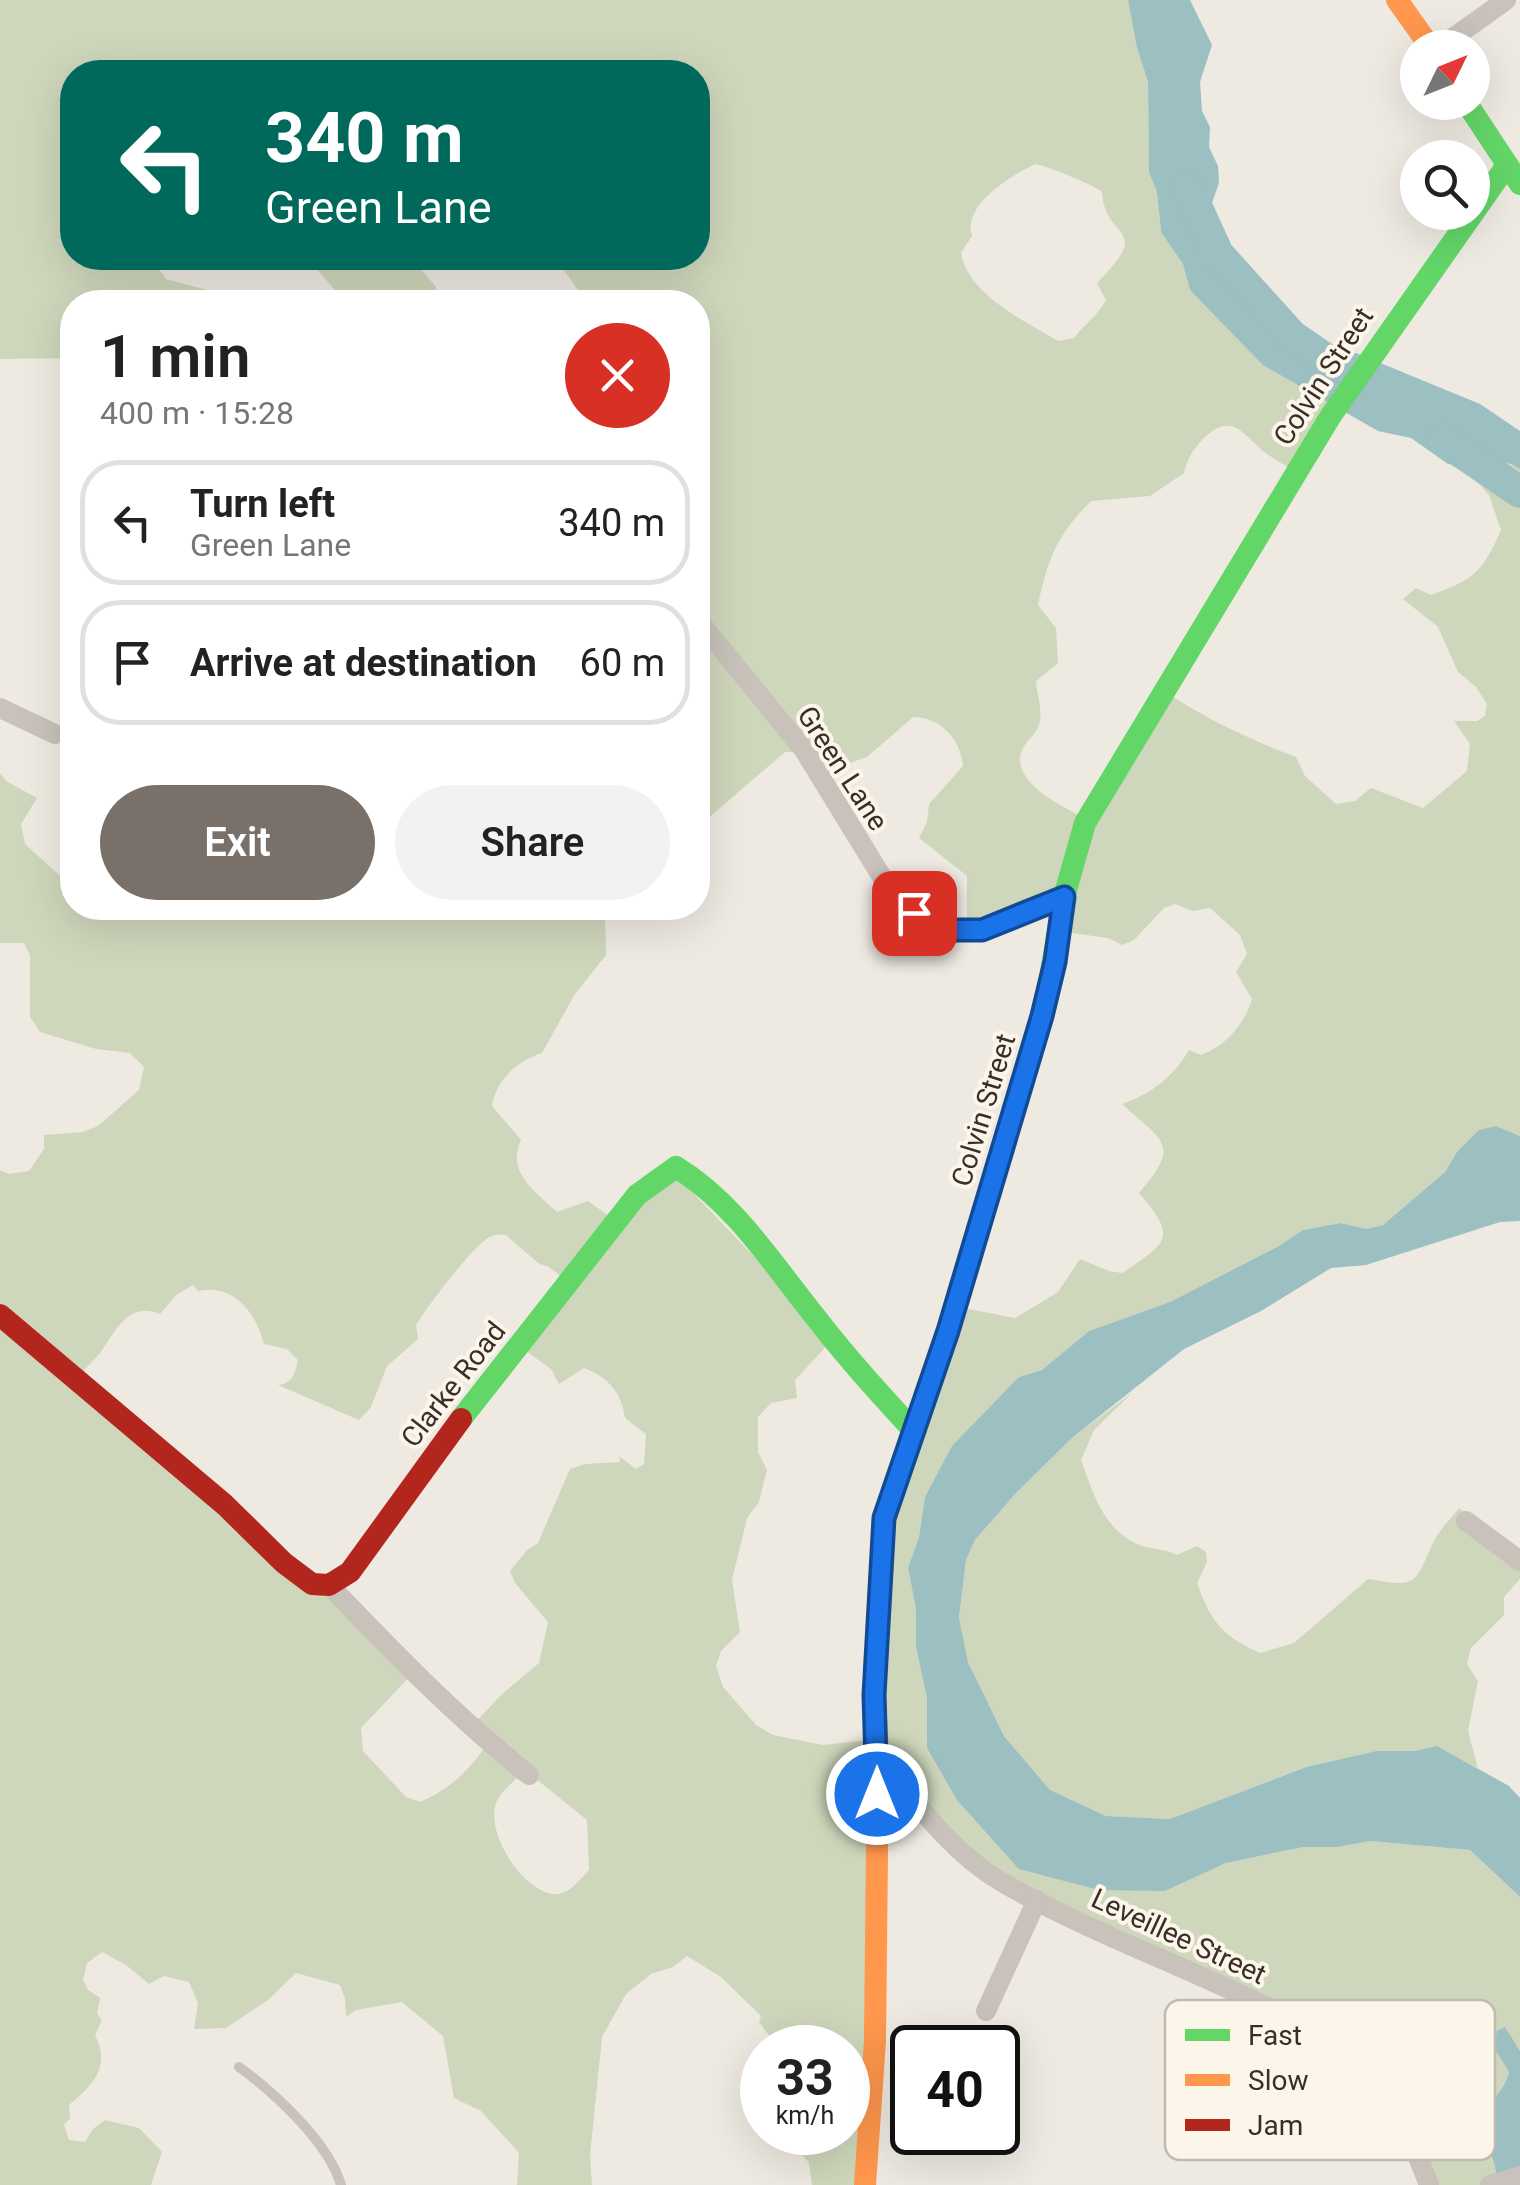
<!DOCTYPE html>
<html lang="en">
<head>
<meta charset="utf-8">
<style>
	:root { --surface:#fff; --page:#f2f2f2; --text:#222; --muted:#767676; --line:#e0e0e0; --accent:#797069 }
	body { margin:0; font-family:Roboto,sans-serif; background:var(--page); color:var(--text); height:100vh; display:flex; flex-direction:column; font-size:38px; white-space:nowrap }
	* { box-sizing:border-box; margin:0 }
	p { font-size:32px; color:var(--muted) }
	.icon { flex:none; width:55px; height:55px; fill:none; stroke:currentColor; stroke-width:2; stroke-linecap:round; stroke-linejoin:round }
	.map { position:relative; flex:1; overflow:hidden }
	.side { position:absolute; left:60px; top:290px; width:650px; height:630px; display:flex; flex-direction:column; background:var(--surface); border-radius:40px; box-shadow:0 10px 40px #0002 }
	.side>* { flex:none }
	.guide { position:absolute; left:60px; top:60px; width:650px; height:210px; border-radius:40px; box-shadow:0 10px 40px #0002; background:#00695c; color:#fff; overflow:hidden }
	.needle { width:65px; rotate:47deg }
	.buttons { position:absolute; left:1400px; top:30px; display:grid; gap:20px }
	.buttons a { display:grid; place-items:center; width:90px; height:90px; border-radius:50%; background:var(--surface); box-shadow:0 10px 40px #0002; font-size:50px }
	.speed { position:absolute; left:740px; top:2025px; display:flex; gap:20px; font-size:50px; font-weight:700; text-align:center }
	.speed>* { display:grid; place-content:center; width:130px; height:130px; border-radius:50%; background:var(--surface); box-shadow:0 10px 40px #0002; line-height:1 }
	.speed small { font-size:25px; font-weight:400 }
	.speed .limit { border:5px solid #111; border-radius:15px; background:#fff; color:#111 }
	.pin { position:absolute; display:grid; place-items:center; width:85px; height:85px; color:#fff; margin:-42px; border-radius:20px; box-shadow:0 5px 15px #0006 }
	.me { position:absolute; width:110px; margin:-55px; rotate:0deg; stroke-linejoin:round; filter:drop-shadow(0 0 8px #0008) }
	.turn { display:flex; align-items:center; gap:35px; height:210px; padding:0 40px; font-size:45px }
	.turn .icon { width:130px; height:130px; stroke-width:2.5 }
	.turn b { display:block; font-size:70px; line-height:85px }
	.round { display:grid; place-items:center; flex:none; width:105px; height:105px; border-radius:52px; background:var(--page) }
	.summary { display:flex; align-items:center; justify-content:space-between; height:170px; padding:0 40px }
	h1 { font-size:60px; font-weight:600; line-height:75px }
	.action { display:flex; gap:20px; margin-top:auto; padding:20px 40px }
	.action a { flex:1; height:115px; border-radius:60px; background:var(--accent); color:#fff; font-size:40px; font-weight:600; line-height:115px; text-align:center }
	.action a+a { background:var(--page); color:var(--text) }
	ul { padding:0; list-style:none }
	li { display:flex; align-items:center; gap:30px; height:125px; margin:0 20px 15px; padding:0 20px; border:5px solid var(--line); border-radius:40px }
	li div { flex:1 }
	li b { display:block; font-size:38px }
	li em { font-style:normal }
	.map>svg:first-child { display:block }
</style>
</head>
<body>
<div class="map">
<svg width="1520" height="2185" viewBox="0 0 1520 2185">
	<rect width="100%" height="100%" fill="#eeeae2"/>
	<g fill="#ced6bb" fill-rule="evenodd">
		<path d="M 0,0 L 1128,0 L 1137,48 L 1148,82 L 1149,172 L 1157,192 L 1161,232 L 1183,264 L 1190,290 L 1334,406 L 1294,471 C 1286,466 1276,460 1267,454 C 1244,437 1233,409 1203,439 C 1192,451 1188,457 1184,473 L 1150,496 L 1091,501 C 1057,535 1048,558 1038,605 L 1056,628 L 1058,663 L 1036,681 C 1037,694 1042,709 1040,721 C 1038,734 1028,738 1023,748 C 1006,781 1065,808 1087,819 L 1167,693 C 1208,720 1251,740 1296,757 L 1305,776 L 1336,804 L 1355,801 L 1371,788 L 1423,808 L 1467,771 L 1470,744 L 1454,721 L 1477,721 L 1485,716 L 1487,704 L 1476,687 L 1458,672 L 1438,627 L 1403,599 L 1416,588 L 1431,595 C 1474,580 1483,571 1501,530 L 1489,495 L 1463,466 C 1483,462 1501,458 1520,469 L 1520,1136 L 1496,1126 L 1457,1152 L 1445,1172 L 1383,1225 L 1366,1229 L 1341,1223 L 1303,1230 L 1279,1246 L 1170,1302 L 1089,1331 L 1042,1370 L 1019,1377 L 925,1497 L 919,1537 L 908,1568 L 916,1609 L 916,1647 L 927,1698 L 927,1748 L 1165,1891 L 1226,1863 L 1303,1847 L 1337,1847 L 1370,1841 L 1470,1850 L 1520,1897 L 1520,2051 L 1505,2028 L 1494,2048 L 1509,2072 L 1500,2185 L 1432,2185 L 1365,2063 L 997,1877 L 888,1765 L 867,2185 L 812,2185 L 809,2163 L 793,2144 L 794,2133 L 848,2132 L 848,2048 L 778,2047 L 759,2022 L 761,2016 L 721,1977 L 687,1956 L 673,1967 L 651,1974 L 626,1994 L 602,2037 L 590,2155 L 592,2185 L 517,2185 L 519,2153 L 481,2111 L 454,2098 L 443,2036 L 402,2002 L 356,2010 L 346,2017 L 345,1999 L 340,1985 L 296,1973 L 268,2000 L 226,2028 L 194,2029 L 198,2003 L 189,1982 L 164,1976 L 149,1984 L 126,1965 L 102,1952 L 87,1963 L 83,1980 L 88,1990 L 100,1998 L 97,2014 L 102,2020 L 95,2035 C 111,2067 93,2085 69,2105 L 70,2118 L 64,2125 L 69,2140 L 85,2142 L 93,2129 L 105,2120 L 139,2128 L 162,2152 L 151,2185 L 0,2185 L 0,1170 L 9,1174 L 29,1171 L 44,1149 L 44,1135 L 83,1132 L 98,1126 L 139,1090 L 144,1067 L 130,1053 L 96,1049 L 40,1032 L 30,1017 L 30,955 L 24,943 L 0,943 L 0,773 L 6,781 L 37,798 L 21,824 L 25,844 L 72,887 L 72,908 L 108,910 L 121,908 L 605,908 L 606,955 L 575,994 L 542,1053 C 518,1060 496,1080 492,1106 L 521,1140 C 506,1173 535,1191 557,1212 L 588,1201 L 616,1221 L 671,1170 L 833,1339 L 795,1380 L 797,1398 L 771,1403 L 758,1417 L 758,1452 L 767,1470 L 759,1502 L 747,1518 L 732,1580 L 740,1632 L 721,1651 L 716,1666 L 723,1687 L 756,1725 L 773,1735 L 823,1745 L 877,1739 L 881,1559 L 958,1307 L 1015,1318 L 1058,1292 L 1080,1259 L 1109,1271 L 1122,1273 C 1168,1242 1178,1238 1139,1193 C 1182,1144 1163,1142 1122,1104 C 1151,1094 1173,1077 1189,1050 L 1201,1055 C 1226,1046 1245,1023 1252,999 L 1236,972 L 1247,954 L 1240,935 L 1210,908 L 1193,911 L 1175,904 L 1164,908 L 1134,940 L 1122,945 L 1108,938 L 1064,932 L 1064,906 L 967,927 L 967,876 L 919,838 L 927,822 L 929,804 L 963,766 C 961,740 941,717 913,717 L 867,757 L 847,764 L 827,777 L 804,752 L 785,752 L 698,827 L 698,302 L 586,302 L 557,260 L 533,260 L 520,268 L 518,258 L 698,258 L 698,72 L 72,72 L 72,258 L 151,258 L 166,279 L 219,293 L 230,302 L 72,302 L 72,358 L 0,359 ZM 1036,164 C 1049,167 1094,185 1102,192 C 1105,243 1155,224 1097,283 L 1106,300 C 1099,314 1084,325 1074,338 L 1058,341 C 1024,320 969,296 961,253 L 972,236 C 962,205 1011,175 1036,164 ZM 506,1235 L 538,1263 L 549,1267 L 568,1282 L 523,1349 L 551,1369 L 559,1384 L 584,1368 C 608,1377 622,1393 625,1418 L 646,1434 L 644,1464 L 636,1469 L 619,1456 L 620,1462 L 585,1464 L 570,1469 L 538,1543 L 527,1550 L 510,1571 L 515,1583 L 548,1622 L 539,1663 L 501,1695 L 473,1725 L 489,1742 C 469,1770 452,1788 420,1802 L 406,1797 L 363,1751 L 361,1728 L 415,1671 L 78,1377 C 85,1369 93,1361 100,1353 C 116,1331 128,1301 160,1314 L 176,1295 L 193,1285 L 198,1291 C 234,1283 256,1313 264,1344 L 287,1349 L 298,1360 C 295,1374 293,1383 278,1385 L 359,1420 L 371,1407 L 387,1366 L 418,1339 L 416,1325 C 426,1308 475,1243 490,1237 C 495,1234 501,1235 506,1235 ZM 525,1770 L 587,1820 L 589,1870 C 581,1878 571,1892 559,1894 C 524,1897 481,1828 498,1799 C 504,1788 517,1779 525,1770 Z"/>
		<polygon points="317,258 412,258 436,287 433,302 338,302 334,289 312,263"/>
		<path d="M 1133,1392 L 1094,1430 L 1081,1460 C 1094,1496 1105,1535 1146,1547 C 1157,1550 1166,1549 1177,1555 L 1197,1546 L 1206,1552 L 1207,1562 L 1197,1583 C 1211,1622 1222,1636 1260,1653 L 1294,1643 L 1368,1579 C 1419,1588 1414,1584 1434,1541 C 1440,1529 1451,1519 1459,1508 L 1520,1555 L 1520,1579 L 1504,1597 L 1504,1615 L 1471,1648 L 1467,1664 L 1478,1681 L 1468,1731 L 1478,1768 L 1437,1747 L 1415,1751 L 1376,1751 L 1305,1767 L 1170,1819 L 1106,1816 L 1050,1790 L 1004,1736 L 968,1662 L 959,1618 L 966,1560 L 975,1540 L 1016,1493 L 1072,1438 Z"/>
	</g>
	<g fill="#9cbfc2">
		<polygon points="1128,0 1190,0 1212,45 1200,82 1202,111 1210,127 1209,147 1218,166 1219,183 1205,223 1208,242 1220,262 1308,352 1356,353 1480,404 1520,431 1520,469 1511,464 1488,461 1463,466 1448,464 1411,438 1378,431 1263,365 1190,290 1183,264 1161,232 1157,192 1149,172 1148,82 1137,48"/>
		<polygon points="1496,1126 1520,1136 1520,1221 1500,1222 1366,1265 1331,1268 1261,1311 1184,1349 1072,1438 1016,1493 975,1540 966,1560 959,1618 968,1662 1004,1736 1050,1790 1106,1816 1170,1819 1306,1767 1376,1751 1415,1751 1437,1746 1509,1786 1520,1798 1520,1897 1470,1850 1370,1841 1337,1847 1303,1847 1226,1863 1165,1891 1099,1890 1019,1869 957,1800 927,1748 927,1698 916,1647 916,1609 908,1568 919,1537 925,1497 952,1446 1019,1377 1042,1370 1089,1331 1170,1302 1279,1246 1303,1230 1341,1223 1366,1229 1383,1225 1445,1172 1457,1152 1479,1130"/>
		<path d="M 1505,2027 L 1520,2051 L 1520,2185 L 1496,2185 C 1500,2163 1483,2144 1484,2122 C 1485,2103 1506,2091 1509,2072 L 1494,2048 L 1497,2031 Z"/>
	</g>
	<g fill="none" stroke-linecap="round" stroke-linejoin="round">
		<g stroke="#9cbfc2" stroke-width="32">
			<polyline points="1188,188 1218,254 1292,336 1352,377"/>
			<polyline points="1442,439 1520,492"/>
		</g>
		<g stroke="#c8c2bb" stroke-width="10">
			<path d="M 239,2067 C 274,2092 329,2143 341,2185"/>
			<polyline points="1221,2124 1292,2052 1310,2029"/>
		</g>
		<g stroke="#c8c2bb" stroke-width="20">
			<polyline points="1439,48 1506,0"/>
			<polyline points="698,620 804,750 893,895 934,931 982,930 1064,897"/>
			<polyline points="0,708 55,734"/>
			<polyline points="1466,1521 1520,1561"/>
			<path d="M 329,1585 C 393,1652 456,1717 529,1775"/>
			<path d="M 878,1757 C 915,1801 950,1851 1000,1881 C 1089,1933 1189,1967 1281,2014 C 1309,2028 1343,2043 1365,2065 C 1397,2097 1413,2145 1429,2185"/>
			<polyline points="986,2011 1037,1900"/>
			<polyline points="1490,2185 1520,2176"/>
		</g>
		<g stroke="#63d668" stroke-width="22">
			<polyline points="1466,102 1520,184"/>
			<polyline points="1046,1001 1064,897 1085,823 1330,417 1507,165"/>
			<path d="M 461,1419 L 637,1195 L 676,1167 C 735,1203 774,1266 817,1319 C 847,1358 880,1394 913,1430"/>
		</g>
		<g stroke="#ff974d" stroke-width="22">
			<polyline points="1397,0 1431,48"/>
			<polyline points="865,2185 875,2041 878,1757 875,1695 884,1518 897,1479"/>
		</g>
		<g stroke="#b3261e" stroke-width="22">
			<polyline points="0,1315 225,1505 284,1563 312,1584 329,1585 350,1572 461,1419"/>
			<polyline points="897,1479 948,1331 1046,1001"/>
		</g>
	</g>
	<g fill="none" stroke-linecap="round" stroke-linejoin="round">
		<g stroke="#114b97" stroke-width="25">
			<polyline id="route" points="877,1794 874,1695 884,1518 948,1331 1042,1016 1055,962 1064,897 982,930 934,930 914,913"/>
		</g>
		<use href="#route" stroke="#1a73e8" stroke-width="18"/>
	</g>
	<g text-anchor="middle" stroke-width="8" stroke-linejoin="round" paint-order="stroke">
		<g font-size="28" fill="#3a2f28" stroke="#fbf5ea">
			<text transform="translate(1323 376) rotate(-57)" y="10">Colvin Street</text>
			<text transform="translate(843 768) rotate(57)" y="10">Green Lane</text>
			<text transform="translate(983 1110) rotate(-73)" y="10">Colvin Street</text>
			<text transform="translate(453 1384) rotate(-52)" y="10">Clarke Road</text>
			<text transform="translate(1179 1936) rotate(25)" y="10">Leveillee Street</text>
		</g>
	</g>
	<rect x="1165" y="2000" width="330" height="160" rx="15" fill="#fbf5ea" stroke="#c1bab0" stroke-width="2.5"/>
	<rect x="1185" y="2029" width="45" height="12" fill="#63d668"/>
	<rect x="1185" y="2074" width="45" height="12" fill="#ff974d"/>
	<rect x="1185" y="2119" width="45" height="12" fill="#b3261e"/>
	<g font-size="28" fill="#3a2f28">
		<text x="1248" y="2045">Fast</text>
		<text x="1248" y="2090">Slow</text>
		<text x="1248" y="2135">Jam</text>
	</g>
</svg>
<div class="buttons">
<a><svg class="needle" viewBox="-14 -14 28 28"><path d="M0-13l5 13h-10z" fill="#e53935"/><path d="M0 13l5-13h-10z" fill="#767676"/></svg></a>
<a><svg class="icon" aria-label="search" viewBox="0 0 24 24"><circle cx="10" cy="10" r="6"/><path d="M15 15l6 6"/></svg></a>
</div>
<div class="speed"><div>33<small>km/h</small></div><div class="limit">40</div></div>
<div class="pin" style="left:914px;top:913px;background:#d93025"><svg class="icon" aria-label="arrive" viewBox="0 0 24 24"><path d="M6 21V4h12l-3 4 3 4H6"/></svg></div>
<svg class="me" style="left:877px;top:1794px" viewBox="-20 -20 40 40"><circle r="17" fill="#1a73e8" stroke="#fff" stroke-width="3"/><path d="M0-11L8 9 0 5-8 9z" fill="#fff"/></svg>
<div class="guide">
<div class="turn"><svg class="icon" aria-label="left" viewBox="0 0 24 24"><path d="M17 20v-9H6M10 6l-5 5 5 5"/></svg><div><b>340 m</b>Green Lane</div></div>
</div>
<section class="side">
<div class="summary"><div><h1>1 min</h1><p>400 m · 15:28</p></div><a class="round" style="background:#d93025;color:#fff"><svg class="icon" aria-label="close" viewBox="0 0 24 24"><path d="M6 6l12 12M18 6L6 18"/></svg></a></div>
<ul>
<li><svg class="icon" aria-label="left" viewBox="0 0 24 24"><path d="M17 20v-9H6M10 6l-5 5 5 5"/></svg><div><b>Turn left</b><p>Green Lane</p></div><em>340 m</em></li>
<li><svg class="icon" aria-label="arrive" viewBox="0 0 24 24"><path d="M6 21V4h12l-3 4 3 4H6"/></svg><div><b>Arrive at destination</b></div><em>60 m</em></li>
</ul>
<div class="action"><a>Exit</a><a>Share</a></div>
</section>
</div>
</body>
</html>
